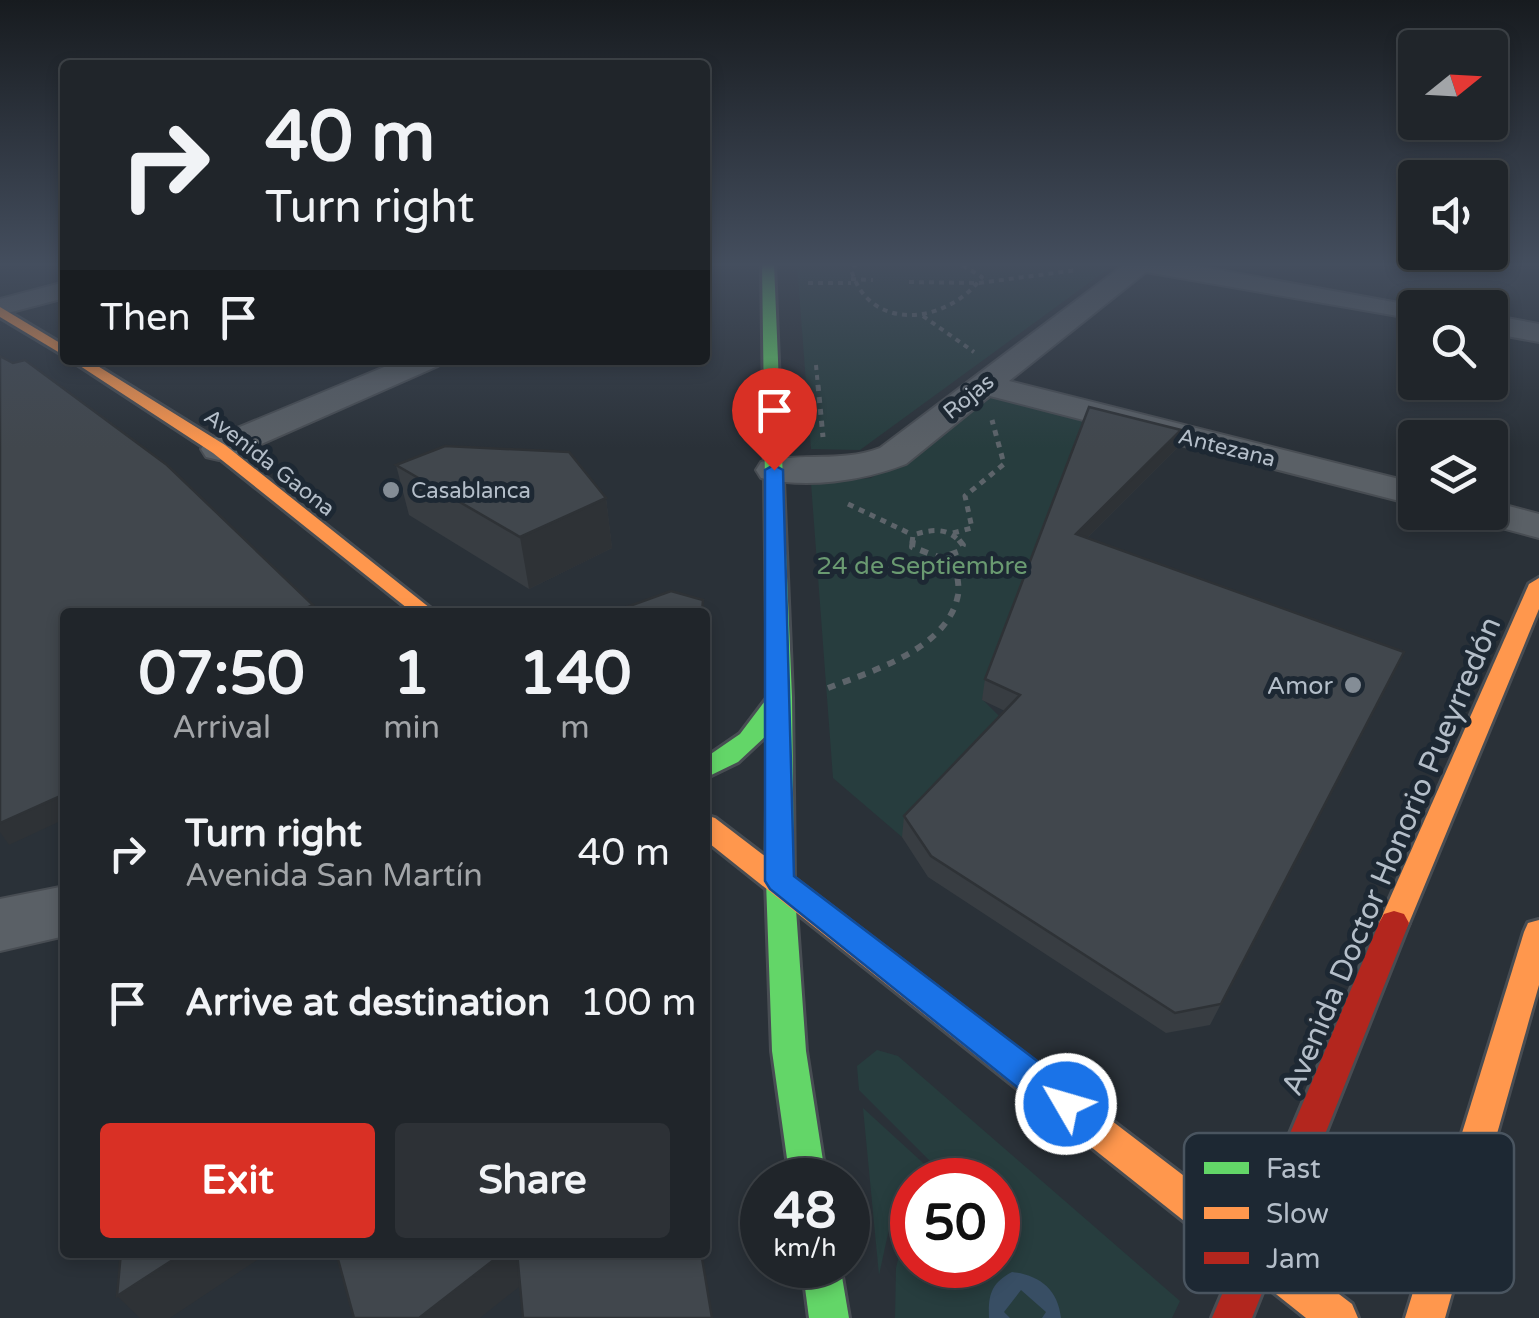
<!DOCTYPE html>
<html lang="en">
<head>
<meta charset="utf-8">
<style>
	:root { --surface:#20252a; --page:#2d3136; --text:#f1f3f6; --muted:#a2a5a8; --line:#3d4247; --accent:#d93025 }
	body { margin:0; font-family:"Varela Round",sans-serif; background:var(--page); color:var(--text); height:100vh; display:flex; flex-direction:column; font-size:38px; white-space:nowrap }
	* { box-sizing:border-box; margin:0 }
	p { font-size:32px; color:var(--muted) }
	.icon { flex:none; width:55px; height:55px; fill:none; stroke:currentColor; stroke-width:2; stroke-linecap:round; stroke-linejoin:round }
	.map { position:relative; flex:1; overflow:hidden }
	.drawer { position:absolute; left:60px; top:608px; width:650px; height:650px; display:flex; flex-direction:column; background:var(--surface); border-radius:10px; box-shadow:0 5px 15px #0003,0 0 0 2px var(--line) }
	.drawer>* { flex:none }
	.guide { position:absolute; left:60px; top:60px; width:650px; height:305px; border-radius:10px; box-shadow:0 5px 15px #0003,0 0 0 2px var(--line); background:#20252a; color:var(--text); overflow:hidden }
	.needle { width:65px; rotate:72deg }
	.buttons { position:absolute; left:1398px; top:30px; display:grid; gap:20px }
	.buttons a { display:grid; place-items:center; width:110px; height:110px; border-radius:10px; background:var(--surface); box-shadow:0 5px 15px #0003,0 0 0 2px var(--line); font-size:50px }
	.speed { position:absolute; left:740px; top:1158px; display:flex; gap:20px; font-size:50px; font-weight:700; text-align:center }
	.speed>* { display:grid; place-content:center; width:130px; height:130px; border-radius:50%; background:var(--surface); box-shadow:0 5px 15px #0003,0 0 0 2px var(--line); line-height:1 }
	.speed small { font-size:25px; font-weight:400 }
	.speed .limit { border:15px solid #d22; background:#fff; color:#111 }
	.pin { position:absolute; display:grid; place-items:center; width:85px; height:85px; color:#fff; margin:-102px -42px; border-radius:50% 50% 50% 0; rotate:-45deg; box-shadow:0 0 10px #0007 }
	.pin .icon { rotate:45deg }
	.me { position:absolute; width:110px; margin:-55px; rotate:308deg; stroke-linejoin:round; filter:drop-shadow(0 0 8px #0008) }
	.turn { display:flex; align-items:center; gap:35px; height:210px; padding:0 40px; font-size:45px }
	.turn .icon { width:130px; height:130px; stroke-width:2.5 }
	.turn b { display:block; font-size:70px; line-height:85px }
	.then { display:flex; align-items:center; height:95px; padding:0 40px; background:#0003; gap:20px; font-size:38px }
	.eta { display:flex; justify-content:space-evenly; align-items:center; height:170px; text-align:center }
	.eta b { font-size:60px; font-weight:700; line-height:70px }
	.primary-button { display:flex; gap:20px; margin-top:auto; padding:20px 40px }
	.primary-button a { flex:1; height:115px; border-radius:10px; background:var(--accent); color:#fff; font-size:40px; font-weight:700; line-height:115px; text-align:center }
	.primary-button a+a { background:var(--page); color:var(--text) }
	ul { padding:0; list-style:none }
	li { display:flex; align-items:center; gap:30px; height:150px; padding:0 40px }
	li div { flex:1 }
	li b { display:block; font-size:38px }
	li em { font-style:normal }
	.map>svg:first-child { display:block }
</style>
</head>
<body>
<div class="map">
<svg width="1539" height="1318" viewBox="0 0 1539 1318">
	<rect width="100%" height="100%" fill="#2a3138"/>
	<g fill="#273d3e">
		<polygon points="797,264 1103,264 1108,269 860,450 811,449"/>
		<polygon points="987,394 1084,420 982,699 1007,724 902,837 833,778 811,483 871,478"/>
		<polygon points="877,1050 898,1056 1180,1301 1172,1318 895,1318 896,1268 912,1204 912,1265 998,1265 998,1180 929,1180 931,1175 912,1180 912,1186 893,1211 879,1275 863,1108 933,1172 937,1168 859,1090 857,1066"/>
	</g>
	<path fill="#384e64" d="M 1012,1272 C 1039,1275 1058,1289 1061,1318 L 1042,1318 L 1046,1312 L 1021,1290 L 1004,1312 L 1010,1318 L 989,1318 C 988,1295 991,1283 1012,1272 Z"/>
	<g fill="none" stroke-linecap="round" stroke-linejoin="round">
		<g stroke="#484d53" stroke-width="4">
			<g id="street">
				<path d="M 1125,264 L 1186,264 L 1426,308 L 1415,308 L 1415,319 L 1146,272 L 1009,381 L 1415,483 L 1415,505 L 990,396 L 906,464 C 862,481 807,489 761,478 L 756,470 L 761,462 C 801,452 841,463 880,448 Z"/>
				<polygon points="65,282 65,298 0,315 0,299"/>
				<polygon points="1490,315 1539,324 1539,342 1490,333"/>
				<polygon points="401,360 442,360 438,366 232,457 219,460 206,457 201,449 206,441"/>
				<polygon points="1490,501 1539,514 1539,538 1472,520 1467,512 1490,512"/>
				<polygon points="65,886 65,936 0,951 0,899"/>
			</g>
		</g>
		<g stroke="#484d53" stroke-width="6">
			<g id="fast">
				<polygon points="762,264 774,264 792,697 794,881 806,1051 826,1180 790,1180 772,1051 766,881 768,734 738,762 705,778 705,758 740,734 768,697"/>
				<polygon points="802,1265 840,1265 849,1318 809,1318"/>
			</g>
		</g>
		<g stroke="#484d53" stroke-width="6">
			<g id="slow">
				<polygon points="0,307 65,346 65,356 0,317"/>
				<polygon points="71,360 88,360 225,445 435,612 412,612 213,453"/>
				<polygon points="1539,578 1539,609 1409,923 1404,932 1394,935 1384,932 1379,923 1529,584"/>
				<polygon points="705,815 715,818 1352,1304 1358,1318 1306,1318 705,840"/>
				<polygon points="1539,920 1539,985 1445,1318 1405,1318 1524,932 1528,923"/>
			</g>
		</g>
		<g stroke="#484d53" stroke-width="6">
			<polygon id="jam" points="1394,911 1404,914 1409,923 1252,1318 1212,1318 1379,923 1384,914"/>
		</g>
		<g stroke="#5d646a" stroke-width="4" stroke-dasharray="5 5" stroke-linecap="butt">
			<path d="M 856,264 L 851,269 C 869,334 948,324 982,277 L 960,264"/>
			<polyline points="851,279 873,280"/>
			<polyline points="909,282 979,283 1077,270"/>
			<polyline points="808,283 851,283"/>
			<polyline points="923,316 974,352"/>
			<polyline points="816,365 818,387"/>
		</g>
		<g stroke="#5d646a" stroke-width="5" stroke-dasharray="6 6" stroke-linecap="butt">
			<polyline points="818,385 823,437"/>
			<polyline points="848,504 913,535"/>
			<polyline points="953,533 972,528 965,496 1004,464 992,420"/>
			<path d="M 912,543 L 913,535 C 932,529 948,527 961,543"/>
		</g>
		<g stroke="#5d646a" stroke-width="6" stroke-dasharray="8 8" stroke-linecap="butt">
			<polyline points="913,540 912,547 941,558 960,551 963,545 959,540"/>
			<path d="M 828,688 C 872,671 948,649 958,595 C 960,582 955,568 952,556"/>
		</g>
		<use href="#street" fill="#5a6066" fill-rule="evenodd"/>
		<use href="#fast" fill="#63d668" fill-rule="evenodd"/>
		<use href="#slow" fill="#ff974d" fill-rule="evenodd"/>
		<use href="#jam" fill="#b3261e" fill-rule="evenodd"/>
	</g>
	<g fill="#383d42">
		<polygon points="1089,407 1177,448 1087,538 1404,652 1210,1025 1166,1033 928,877 902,837 904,816 1005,711 982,700 985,679"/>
		<polygon points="396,465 606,498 612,548 529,589 409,515"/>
	</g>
	<g fill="#2e3236">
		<polygon points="1181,430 1177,448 1072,553 1076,534"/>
		<polygon points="606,498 612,548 529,589 520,537"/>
		<polygon points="313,605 315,612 305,612 304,609"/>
		<polygon points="65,794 65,819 9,845 0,832 0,823"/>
		<polygon points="185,1252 269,1252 170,1318 140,1318 117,1296"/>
		<polygon points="504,1252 519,1252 529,1279 480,1318 419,1318"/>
	</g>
	<g fill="#41474d" stroke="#2e3236" stroke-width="2.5">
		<polygon points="0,356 13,363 25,360 167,465 313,605 304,609 308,612 65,612 65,794 0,823"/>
		<polygon points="1089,407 1181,430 1076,534 1404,652 1221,1004 1175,1013 931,856 904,816 1020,695 985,679"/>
		<polygon points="445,446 569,452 606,498 520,537 396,465"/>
		<polygon points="671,591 703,600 702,612 613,612"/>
		<polygon points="121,1252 185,1252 117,1296"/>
		<polygon points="336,1252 504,1252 419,1318 354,1318"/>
		<polygon points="517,1252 701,1252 712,1318 523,1318"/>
	</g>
	<linearGradient id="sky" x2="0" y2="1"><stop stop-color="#171b1f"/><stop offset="0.59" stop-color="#444e5e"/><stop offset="1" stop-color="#444e5e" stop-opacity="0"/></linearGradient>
	<rect width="1539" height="448" fill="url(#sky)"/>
	<polygon fill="#1a73e8" stroke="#114b97" stroke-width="2.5" points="774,465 783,470 794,876 1078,1092 1083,1104 1078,1116 1066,1121 1053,1116 770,889 765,881 765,470"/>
	<g fill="#848d96" stroke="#1d2833" stroke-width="4">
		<circle cx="391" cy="490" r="10"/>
		<circle cx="1353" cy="685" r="10"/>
	</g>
	<g text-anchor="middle" stroke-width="10" stroke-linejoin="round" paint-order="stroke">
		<g font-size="22" fill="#b4bec9" stroke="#1d2833">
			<text transform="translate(968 396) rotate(-39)" y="8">Rojas</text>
			<text transform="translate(1227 447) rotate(14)" y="8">Antezana</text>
			<text transform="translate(270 462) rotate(38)" y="8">Avenida Gaona</text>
		</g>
		<g font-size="22" fill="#b4bec9" stroke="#1d2833" text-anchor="start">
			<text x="411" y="498">Casablanca</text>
		</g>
		<g font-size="25" fill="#6a9a71" stroke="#1d2833">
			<text x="922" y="574">24 de Septiembre</text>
		</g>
		<g font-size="25" fill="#b4bec9" stroke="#1d2833" text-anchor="end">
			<text x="1333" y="694">Amor</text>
		</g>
		<g font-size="30" fill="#b4bec9" stroke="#1d2833">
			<text transform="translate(1391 856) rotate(-67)" y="10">Avenida Doctor Honorio Pueyrredón</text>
		</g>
	</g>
	<rect x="1184" y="1133" width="330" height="160" rx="15" fill="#1d2833" stroke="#4a5560" stroke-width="2.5"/>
	<rect x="1204" y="1162" width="45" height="12" fill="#63d668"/>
	<rect x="1204" y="1207" width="45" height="12" fill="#ff974d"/>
	<rect x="1204" y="1252" width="45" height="12" fill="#b3261e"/>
	<g font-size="28" fill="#b4bec9">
		<text x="1266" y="1178">Fast</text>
		<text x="1266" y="1223">Slow</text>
		<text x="1266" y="1268">Jam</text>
	</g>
</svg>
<div class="buttons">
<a><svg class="needle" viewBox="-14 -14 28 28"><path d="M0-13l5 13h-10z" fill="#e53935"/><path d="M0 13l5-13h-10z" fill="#a2a5a8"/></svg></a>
<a><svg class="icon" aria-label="sound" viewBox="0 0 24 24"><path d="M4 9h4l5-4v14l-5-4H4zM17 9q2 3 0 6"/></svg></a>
<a><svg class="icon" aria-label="search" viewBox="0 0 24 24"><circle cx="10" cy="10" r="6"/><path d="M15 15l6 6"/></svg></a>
<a><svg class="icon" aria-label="layers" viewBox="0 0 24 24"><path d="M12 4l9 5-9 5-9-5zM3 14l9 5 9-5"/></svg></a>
</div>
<div class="speed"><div>48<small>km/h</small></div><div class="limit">50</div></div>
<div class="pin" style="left:774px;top:470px;background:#d93025"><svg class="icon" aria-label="arrive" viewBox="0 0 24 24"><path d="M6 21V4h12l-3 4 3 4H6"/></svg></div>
<svg class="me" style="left:1066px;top:1104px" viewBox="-20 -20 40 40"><circle r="17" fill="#1a73e8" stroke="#fff" stroke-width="3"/><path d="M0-11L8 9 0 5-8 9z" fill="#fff"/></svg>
<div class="guide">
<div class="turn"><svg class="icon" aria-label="right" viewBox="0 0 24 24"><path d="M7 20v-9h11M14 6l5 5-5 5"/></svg><div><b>40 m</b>Turn right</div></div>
<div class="then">Then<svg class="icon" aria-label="arrive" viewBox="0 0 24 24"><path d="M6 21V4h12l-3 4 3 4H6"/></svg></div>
</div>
<section class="drawer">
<div class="eta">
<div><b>07:50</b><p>Arrival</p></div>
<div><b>1</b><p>min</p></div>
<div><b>140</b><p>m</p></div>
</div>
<ul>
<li><svg class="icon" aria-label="right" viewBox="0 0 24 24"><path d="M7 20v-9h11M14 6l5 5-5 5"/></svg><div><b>Turn right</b><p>Avenida San Martín</p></div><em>40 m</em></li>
<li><svg class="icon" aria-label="arrive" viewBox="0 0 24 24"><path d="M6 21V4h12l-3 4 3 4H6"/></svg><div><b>Arrive at destination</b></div><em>100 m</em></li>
</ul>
<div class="primary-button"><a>Exit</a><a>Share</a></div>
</section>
</div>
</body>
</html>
